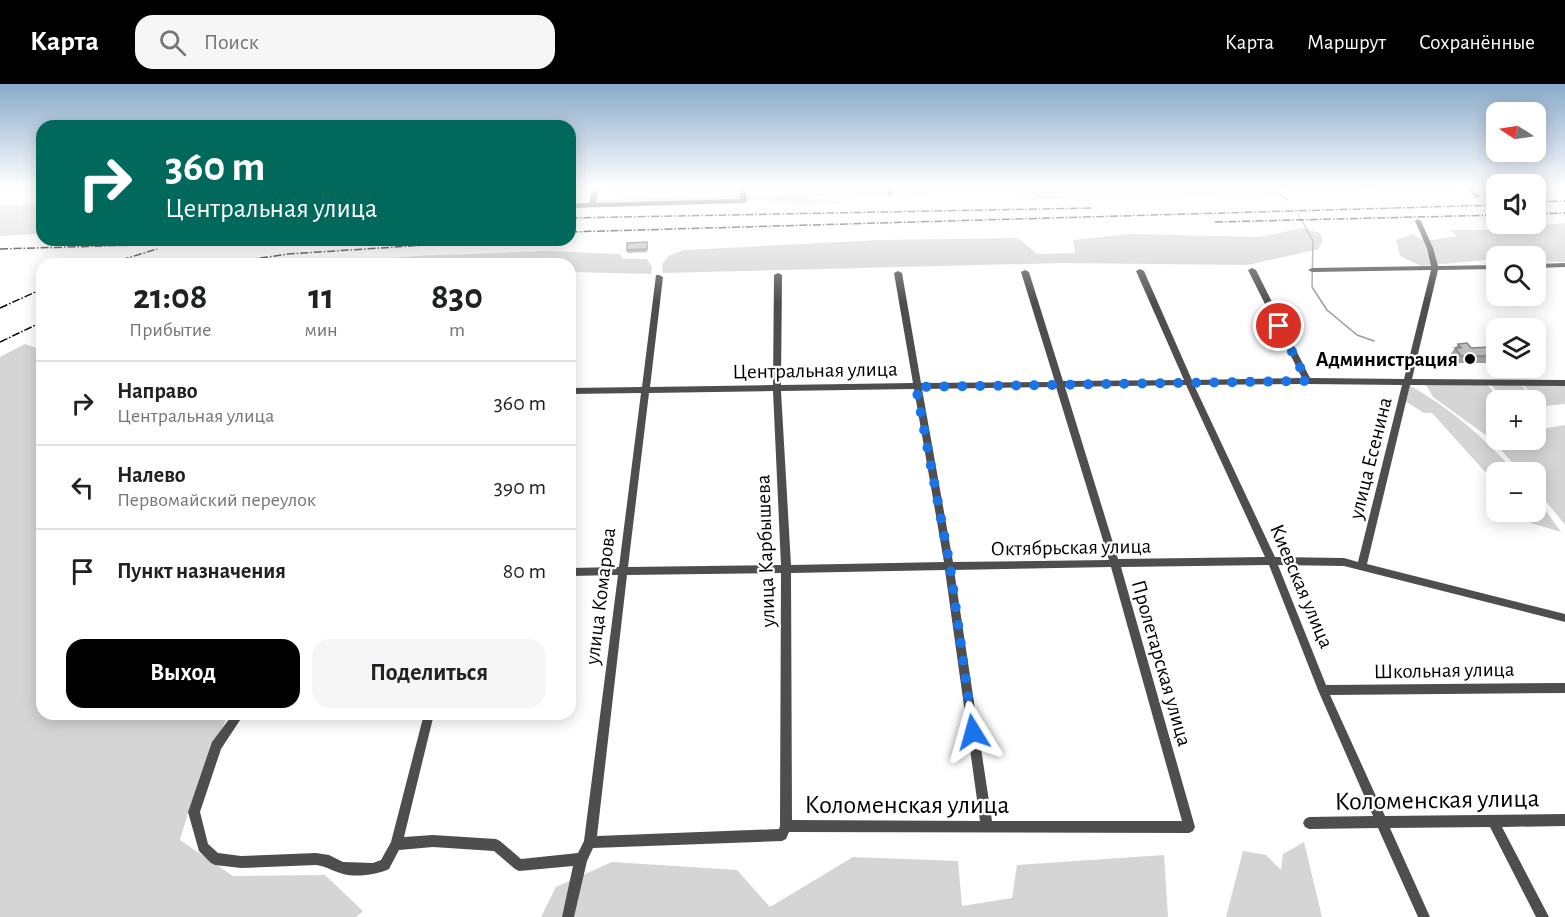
<!DOCTYPE html>
<html lang="ru">
<head>
<meta charset="utf-8">
<style>
	:root { --surface:#fff; --page:#f6f6f6; --text:#202124; --muted:#757577; --line:#e0e0e0; --accent:#000 }
	body { margin:0; font-family:"Alegreya Sans",sans-serif; background:var(--page); color:var(--text); height:100vh; display:flex; flex-direction:column; font-size:22px; white-space:nowrap }
	* { box-sizing:border-box; margin:0 }
	p { font-size:20px; color:var(--muted) }
	.icon { flex:none; width:33px; height:33px; fill:none; stroke:currentColor; stroke-width:2; stroke-linecap:round; stroke-linejoin:round }
	.map { position:relative; flex:1; overflow:hidden }
	.sheet { position:absolute; left:36px; top:174px; width:540px; height:462px; display:flex; flex-direction:column; background:var(--surface); border-radius:18px; box-shadow:0 3px 15px #0003 }
	.sheet>* { flex:none }
	.top-card { position:absolute; left:36px; top:36px; width:540px; height:126px; border-radius:18px; box-shadow:0 3px 15px #0003; background:#00695c; color:#fff; overflow:hidden }
	.needle { width:39px; rotate:282deg }
	.buttons { position:absolute; left:1486px; top:18px; display:grid; gap:12px }
	.buttons a { display:grid; place-items:center; width:60px; height:60px; border-radius:12px; background:var(--surface); box-shadow:0 3px 15px #0003; font-size:30px }
	.pin { position:absolute; display:grid; place-items:center; width:51px; height:51px; color:#fff; margin:-26px; border:3px solid #fff; border-radius:50%; box-shadow:0 2px 6px #0007 }
	.me { position:absolute; width:66px; margin:-33px; rotate:352deg; stroke-linejoin:round; filter:drop-shadow(0 0 4px #0008) }
	.turn { display:flex; align-items:center; gap:21px; height:126px; padding:0 30px; font-size:27px }
	.turn .icon { width:78px; height:78px; stroke-width:2.5 }
	.turn b { display:block; font-size:42px; line-height:51px }
	.eta { display:flex; justify-content:space-evenly; align-items:center; height:102px; text-align:center }
	.eta b { font-size:36px; font-weight:700; line-height:42px }
	.button { display:flex; gap:12px; margin-top:auto; padding:12px 30px }
	.button a { flex:1; height:69px; border-radius:18px; background:var(--accent); color:#fff; font-size:24px; font-weight:700; line-height:69px; text-align:center }
	.button a+a { background:var(--page); color:var(--text) }
	ul { padding:0; list-style:none }
	li { display:flex; align-items:center; gap:18px; height:84px; padding:0 30px; border-top:2px solid var(--line) }
	li div { flex:1 }
	li b { display:block; font-size:22px }
	li em { font-style:normal }
	header { display:flex; align-items:center; gap:36px; box-sizing:border-box; height:84px; padding:0 30px; background:var(--accent); color:#fff }
	header strong { font-size:28px }
	nav { display:flex; gap:33px; margin-inline-start:auto; font-size:21px }
	.search { width:420px; height:54px; background:var(--page); display:flex; align-items:center; gap:15px; box-sizing:border-box; padding:0 21px; border-radius:18px; color:var(--muted); font-size:22px }
	.map>svg:first-child { display:block }
</style>
</head>
<body>
<header>
<strong>Карта</strong>
<div class="search"><svg class="icon" aria-label="search" viewBox="0 0 24 24"><circle cx="10" cy="10" r="6"/><path d="M15 15l6 6"/></svg>Поиск</div>
<nav><a>Карта</a><a>Маршрут</a><a>Сохранённые</a></nav>
</header>
<div class="map">
<svg width="1565" height="833" viewBox="0 0 1565 833">
	<rect width="100%" height="100%" fill="#fff"/>
	<g fill="#d5d5d5">
		<polygon points="1070,102 1262,102 1282,108 1288,115 1265,110 1262,113 1206,111 1034,115 1020,113 1028,107 931,109 921,112 917,110 892,110 891,107 1031,104 1033,109 1037,109 1035,104"/>
		<path d="M 887,107 L 887,110 L 803,114 L 836,117 L 840,118 L 838,121 C 829,116 825,119 816,120 C 791,122 770,115 746,116 L 745,112 Z"/>
		<polygon points="741,112 741,115 594,120 595,116"/>
		<polygon points="0,121 42,121 42,150 0,152"/>
		<polygon points="1565,139 1565,178 1562,178 1536,177 1536,172 1497,172 1497,175 1421,182 1400,172 1396,156 1412,150 1426,157 1457,152 1449,146 1487,146"/>
		<polygon points="1303,144 1320,149 1323,156 1319,165 1247,181 1062,179 663,189 662,180 670,171 684,166 880,156 1018,154 1037,170 1075,169 1073,156 1130,150 1259,153"/>
		<polygon points="546,167 620,170 623,175 647,175 652,183 651,190 570,188 570,180 318,180 416,172"/>
		<polygon points="25,260 42,266 42,630 228,630 191,719 180,756 233,792 325,791 363,827 356,833 0,833 0,273"/>
		<polygon points="1487,300 1500,316 1497,316 1497,356 1536,356 1536,346 1565,341 1565,441 1536,405 1536,388 1521,388 1491,355 1433,313 1426,301"/>
		<polygon points="1490,300 1521,301 1538,318 1504,316"/>
		<polygon points="1522,300 1565,300 1565,320 1545,322"/>
		<path d="M 1409,301 C 1450,324 1484,353 1515,388 L 1497,388 L 1497,401 L 1432,329 L 1424,329 L 1405,317 Z"/>
		<polygon points="1536,413 1561,448 1531,439 1521,428 1536,428"/>
		<polygon points="1304,758 1322,833 1226,833 1243,767 1266,771 1281,786 1283,770"/>
		<polygon points="1164,771 1168,833 541,833 556,803 612,778 737,786 770,823 853,773 958,777 962,822 1012,814 1017,781"/>
	</g>
	<g fill="none" stroke-linecap="round" stroke-linejoin="round">
		<g stroke="#9c9c9c" stroke-width="1.5">
			<polyline points="1269,102 1288,117"/>
			<polyline points="1280,102 1296,107 1375,104"/>
			<polyline points="1298,130 1313,157 1312,203 1327,226 1357,251 1374,257"/>
		</g>
		<g fill="#4e4e4e" fill-rule="evenodd">
			<polygon points="593,102 599,102 596,119 740,115 739,102 745,102 747,117 744,119 570,124 570,120 589,119"/>
			<polygon points="885,102 891,102 892,112 888,112"/>
			<polygon points="1029,102 1035,102 1036,109 1032,109"/>
			<polygon points="1464,102 1471,102 1481,113 1476,114"/>
			<path d="M 1418,135 L 1421,137 L 1433,164 L 1438,182 L 1497,181 L 1497,185 L 1438,186 L 1412,295 L 1565,296 L 1565,302 L 1410,301 L 1367,480 L 1565,530 L 1565,538 L 1344,482 L 1278,481 L 1326,601 L 1565,599 L 1565,609 L 1330,611 L 1385,732 L 1565,730 L 1565,742 L 1502,743 L 1549,833 L 1536,833 L 1490,743 L 1390,744 L 1430,833 L 1418,833 L 1378,744 L 1309,745 L 1305,743 L 1303,739 L 1305,735 L 1309,733 L 1373,732 L 1318,606 L 1269,481 L 1121,483 L 1195,743 L 1193,747 L 1189,749 L 789,748 L 786,755 L 782,757 L 593,764 L 587,777 L 574,833 L 562,833 L 573,782 L 519,787 L 515,785 L 494,767 L 433,763 L 399,766 L 389,785 C 376,791 354,794 340,789 C 331,786 325,782 316,781 L 241,784 L 215,781 L 211,779 L 199,767 L 188,728 L 212,658 L 233,630 L 244,630 L 221,665 L 200,728 L 208,760 L 218,769 L 241,772 L 316,769 L 329,771 L 343,778 L 373,779 L 381,776 L 391,758 L 424,630 L 434,630 L 404,753 L 433,751 L 496,755 L 500,757 L 521,775 L 578,769 L 584,757 L 618,491 L 570,492 L 570,484 L 619,483 L 641,309 L 570,310 L 570,304 L 642,303 L 656,191 L 659,191 L 663,193 L 650,303 L 773,301 L 774,191 L 778,189 L 782,191 L 781,301 L 913,299 L 894,189 L 898,187 L 902,189 L 921,299 L 1055,298 L 1021,188 L 1025,186 L 1029,188 L 1063,297 L 1184,296 L 1136,187 L 1140,185 L 1144,187 L 1192,296 L 1302,294 L 1248,186 L 1252,184 L 1256,186 L 1310,294 L 1404,295 L 1431,186 L 1312,188 L 1308,186 L 1312,184 L 1431,182 L 1427,164 L 1415,137 ZM 1307,300 L 1402,301 L 1358,478 L 1344,474 L 1275,473 L 1194,301 ZM 1186,301 L 1265,473 L 1118,475 L 1065,303 ZM 1056,303 L 1109,476 L 953,478 L 922,305 ZM 914,305 L 944,478 L 791,481 L 781,307 ZM 773,307 L 781,481 L 628,483 L 649,309 ZM 1111,483 L 1182,737 L 992,737 L 954,486 ZM 945,486 L 980,737 L 792,736 L 791,489 ZM 781,489 L 780,742 L 779,745 L 597,752 L 627,491 Z"/>
			<polygon points="1565,179 1565,183 1536,184 1536,180"/>
		</g>
		<g stroke="#000" stroke-width="1.5" stroke-dasharray="8 2 1.5 2" stroke-linecap="butt">
			<polyline points="1536,118 1565,117"/>
			<polyline points="1536,130 1565,129"/>
			<polyline points="570,134 1092,124"/>
			<polyline points="1215,138 1497,131"/>
			<polyline points="570,148 1497,121"/>
			<polyline points="0,165 307,156"/>
			<polyline points="108,180 157,165"/>
			<polyline points="220,180 288,170 502,156"/>
			<polyline points="0,224 42,205"/>
			<polyline points="0,258 42,238"/>
		</g>
	</g>
	<g fill="#a3a3a3">
		<polygon points="648,162 647,168 627,169 627,166"/>
		<polygon points="1458,260 1497,272 1491,279 1456,279 1450,271"/>
	</g>
	<g fill="#bebebe" stroke="#858585" stroke-width="1.5">
		<polygon points="647,158 647,165 627,166 627,159"/>
		<polygon points="1467,259 1471,264 1490,263 1497,272 1461,272 1455,264 1461,264 1458,260"/>
	</g>
	<linearGradient id="sky" x2="0" y2="1"><stop stop-color="#89aaca"/><stop offset="0.47" stop-color="#fff"/><stop offset="1" stop-color="#fff" stop-opacity="0"/></linearGradient>
	<rect width="1565" height="219" fill="url(#sky)"/>
	<g fill="none" stroke-linecap="round" stroke-linejoin="round">
		<polyline stroke="#1a73e8" stroke-width="10" stroke-dasharray="0 18" points="973,648 950,482 916,303 1307,297 1279,242"/>
	</g>
	<circle fill="#000" stroke="#fff" stroke-width="2" cx="1470" cy="275" r="6"/>
	<g text-anchor="middle" stroke-width="4.5" stroke-linejoin="round" paint-order="stroke">
		<g font-size="21" font-weight="bold" fill="#000" stroke="#fff" text-anchor="end">
			<text x="1458" y="282">Администрация</text>
		</g>
		<g font-size="21" fill="#000" stroke="#fff">
			<text transform="translate(815 286) rotate(-1)" y="7">Центральная улица</text>
			<text transform="translate(1370 374) rotate(-76)" y="7">улица Есенина</text>
			<text transform="translate(1071 463) rotate(-1)" y="7">Октябрьская улица</text>
			<text transform="translate(765 467) rotate(-92)" y="7">улица Карбышева</text>
			<text transform="translate(1302 502) rotate(67)" y="7">Киевская улица</text>
			<text transform="translate(600 512) rotate(-83)" y="7">улица Комарова</text>
			<text transform="translate(1162 579) rotate(74)" y="7">Пролетарская улица</text>
			<text transform="translate(1444 586) rotate(-1)" y="7">Школьная улица</text>
		</g>
		<g font-size="26" fill="#000" stroke="#fff">
			<text transform="translate(1437 715) rotate(-1)" y="9">Коломенская улица</text>
			<text x="907" y="729">Коломенская улица</text>
		</g>
	</g>
</svg>
<div class="buttons">
<a><svg class="needle" viewBox="-14 -14 28 28"><path d="M0-13l5 13h-10z" fill="#e53935"/><path d="M0 13l5-13h-10z" fill="#757577"/></svg></a>
<a><svg class="icon" aria-label="sound" viewBox="0 0 24 24"><path d="M4 9h4l5-4v14l-5-4H4zM17 9q2 3 0 6"/></svg></a>
<a><svg class="icon" aria-label="search" viewBox="0 0 24 24"><circle cx="10" cy="10" r="6"/><path d="M15 15l6 6"/></svg></a>
<a><svg class="icon" aria-label="layers" viewBox="0 0 24 24"><path d="M12 4l9 5-9 5-9-5zM3 14l9 5 9-5"/></svg></a>
<a>+</a>
<a>−</a>
</div>
<div class="pin" style="left:1279px;top:242px;background:#d93025"><svg class="icon" aria-label="arrive" viewBox="0 0 24 24"><path d="M6 21V4h12l-3 4 3 4H6"/></svg></div>
<svg class="me" style="left:973px;top:648px" viewBox="-20 -20 40 40"><path d="M0-17L14 15 0 8-14 15z" fill="#1a73e8" stroke="#fff" stroke-width="4"/></svg>
<div class="top-card">
<div class="turn"><svg class="icon" aria-label="right" viewBox="0 0 24 24"><path d="M7 20v-9h11M14 6l5 5-5 5"/></svg><div><b>360 m</b>Центральная улица</div></div>
</div>
<section class="sheet">
<div class="eta">
<div><b>21:08</b><p>Прибытие</p></div>
<div><b>11</b><p>мин</p></div>
<div><b>830</b><p>m</p></div>
</div>
<ul>
<li><svg class="icon" aria-label="right" viewBox="0 0 24 24"><path d="M7 20v-9h11M14 6l5 5-5 5"/></svg><div><b>Направо</b><p>Центральная улица</p></div><em>360 m</em></li>
<li><svg class="icon" aria-label="left" viewBox="0 0 24 24"><path d="M17 20v-9H6M10 6l-5 5 5 5"/></svg><div><b>Налево</b><p>Первомайский переулок</p></div><em>390 m</em></li>
<li><svg class="icon" aria-label="arrive" viewBox="0 0 24 24"><path d="M6 21V4h12l-3 4 3 4H6"/></svg><div><b>Пункт назначения</b></div><em>80 m</em></li>
</ul>
<div class="button"><a>Выход</a><a>Поделиться</a></div>
</section>
</div>
</body>
</html>
